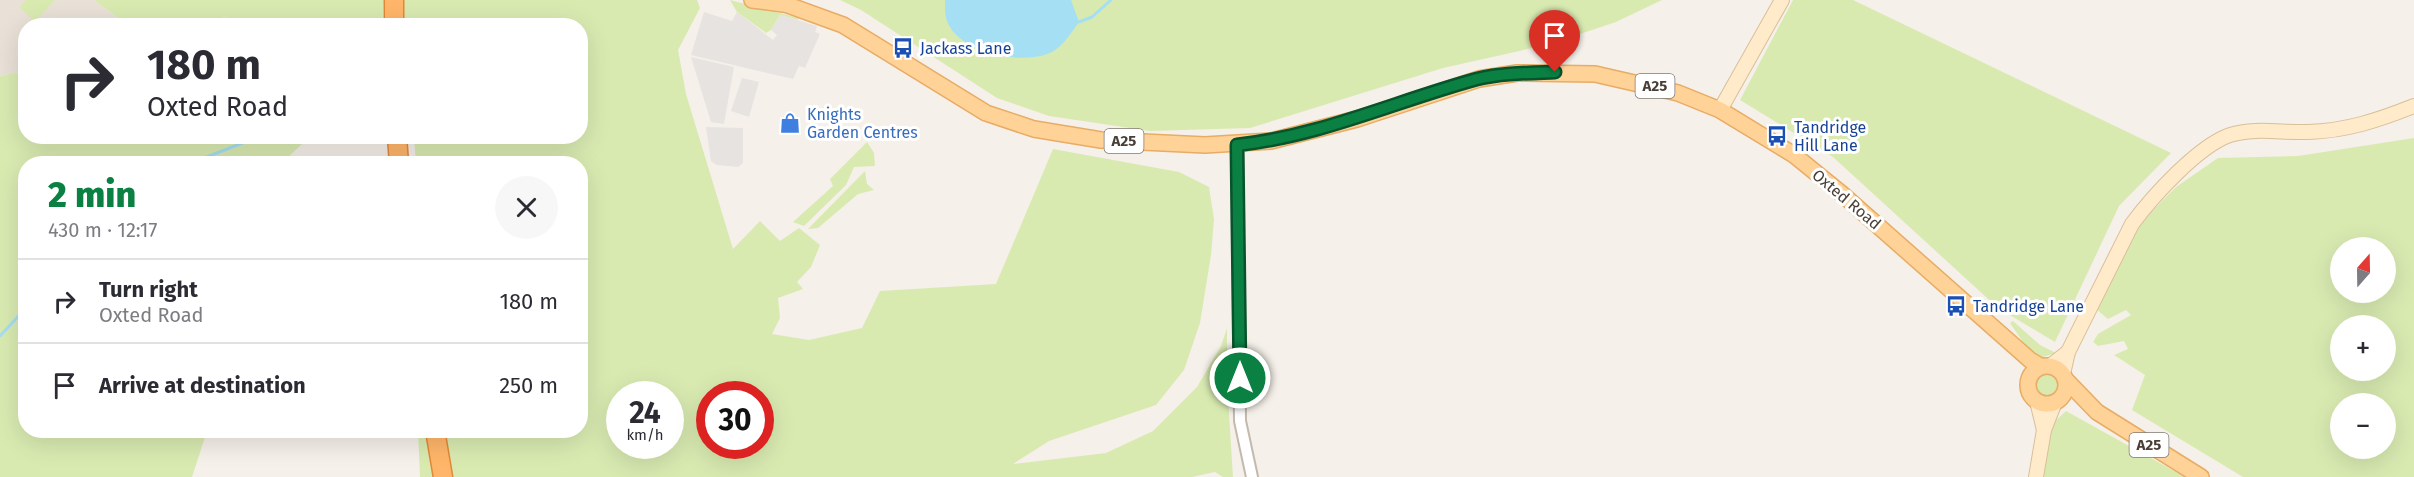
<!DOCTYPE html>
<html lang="en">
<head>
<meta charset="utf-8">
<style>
	:root { --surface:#fff; --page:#f7f7f7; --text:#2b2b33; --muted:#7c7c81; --line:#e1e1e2; --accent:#0b8043 }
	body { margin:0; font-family:"Fira Sans",sans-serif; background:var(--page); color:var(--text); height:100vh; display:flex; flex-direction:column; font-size:22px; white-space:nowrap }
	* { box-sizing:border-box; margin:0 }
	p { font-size:20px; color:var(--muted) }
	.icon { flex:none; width:33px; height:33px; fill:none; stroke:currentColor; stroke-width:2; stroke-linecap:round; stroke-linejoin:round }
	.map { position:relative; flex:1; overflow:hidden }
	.details { position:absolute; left:18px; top:156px; width:570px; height:282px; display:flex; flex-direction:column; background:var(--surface); border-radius:24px; box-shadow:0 6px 24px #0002 }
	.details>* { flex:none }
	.top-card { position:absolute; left:18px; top:18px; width:570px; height:126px; border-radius:24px; box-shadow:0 6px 24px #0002; background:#fff; color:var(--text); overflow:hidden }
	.needle { width:39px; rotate:20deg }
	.fabs { position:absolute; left:2330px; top:237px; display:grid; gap:12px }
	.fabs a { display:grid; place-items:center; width:66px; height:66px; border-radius:50%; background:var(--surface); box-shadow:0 6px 24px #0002; font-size:30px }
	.speed { position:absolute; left:606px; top:381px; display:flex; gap:12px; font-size:30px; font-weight:700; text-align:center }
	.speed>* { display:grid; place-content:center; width:78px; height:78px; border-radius:50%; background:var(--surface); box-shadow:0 6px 24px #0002; line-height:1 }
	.speed small { font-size:15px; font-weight:400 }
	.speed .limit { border:9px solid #d22; background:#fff; color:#111 }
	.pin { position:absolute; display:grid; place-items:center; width:51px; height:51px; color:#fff; margin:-62px -26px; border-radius:50% 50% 50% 0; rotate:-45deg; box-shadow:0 0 6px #0007 }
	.pin .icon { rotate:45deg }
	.me { position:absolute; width:66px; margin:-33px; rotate:0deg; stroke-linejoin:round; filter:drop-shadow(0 0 4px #0008) }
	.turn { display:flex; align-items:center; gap:21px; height:126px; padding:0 30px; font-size:27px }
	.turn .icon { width:78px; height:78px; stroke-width:2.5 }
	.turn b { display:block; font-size:42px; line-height:51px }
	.round { display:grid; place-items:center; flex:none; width:63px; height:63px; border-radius:32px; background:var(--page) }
	.summary { display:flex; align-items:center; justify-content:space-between; height:102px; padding:0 30px }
	h1 { font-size:36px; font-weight:800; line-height:45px; color:var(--accent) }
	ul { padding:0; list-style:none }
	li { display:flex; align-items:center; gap:18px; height:84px; padding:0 30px; border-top:2px solid var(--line) }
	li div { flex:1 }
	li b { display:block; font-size:22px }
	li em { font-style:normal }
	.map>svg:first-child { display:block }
</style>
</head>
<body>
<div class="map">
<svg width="2414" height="477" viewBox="0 0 2414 477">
	<rect width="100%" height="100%" fill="#f5f0e9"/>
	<polygon fill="#e9e1d7" points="0,0 94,0 128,25 26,26 25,71 0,76"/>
	<g fill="#d9eab1" fill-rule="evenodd">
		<polygon points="26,0 55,0 35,22 19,7"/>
		<polygon points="94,0 384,0 382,25 199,25 230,16 192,25 128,25"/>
		<path d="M 402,0 L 697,0 L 700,8 L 678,50 L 686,94 L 733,249 L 760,221 L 780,241 L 799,228 L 820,245 L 811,267 L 797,282 L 803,289 L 778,298 L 780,318 L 772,334 L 809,340 L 862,328 L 880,291 L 996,284 L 1053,149 L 1179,172 L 1209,187 L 1214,219 L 1211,255 L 1200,323 L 1184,370 L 1156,405 L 1049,441 L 1013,464 L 1106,453 L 1153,431 L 1197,387 L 1221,346 L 1227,328 L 1227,382 L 1233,477 L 1223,477 L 1215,472 L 1192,477 L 420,477 L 418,431 L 580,430 L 580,164 L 416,163 L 414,137 L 580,136 L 580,26 L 402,26 ZM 620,394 L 670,394 L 670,446 L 620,446 ZM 710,394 L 760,394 L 760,446 L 710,446 Z"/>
		<polygon points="730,0 798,18 798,20 780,15 771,30 766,33 737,12"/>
		<polygon points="840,0 1662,0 1616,22 1550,44 1443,68 1250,128 1150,131 1049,116 997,98 861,10"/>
		<polygon points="1793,0 1853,0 2171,153 2119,206 2055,342 1998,308 1833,157 1740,100"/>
		<polygon points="25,71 26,136 314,137 303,143 282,163 26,164 26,430 207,431 192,477 0,477 0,76"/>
		<path d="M 2414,138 L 2414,477 L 2243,477 L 2132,410 L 2145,375 L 2114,355 L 2128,349 L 2124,341 L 2098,346 L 2093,342 L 2098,334 L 2131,315 L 2126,310 L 2108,319 L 2096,309 L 2141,222 L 2176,187 L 2218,158 L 2298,156 ZM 2340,248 L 2385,248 L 2385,292 L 2340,292 ZM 2340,326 L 2385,326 L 2385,370 L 2340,370 ZM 2340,404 L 2385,404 L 2385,448 L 2340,448 Z"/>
		<polygon points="867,142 874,153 875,166 854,167 846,185 804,226 793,222 833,186 830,179"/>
		<polygon points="865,171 867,184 874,190 858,194 818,228 808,229"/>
		<polygon points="2013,321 2040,345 2056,353 2040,358 2027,348 2010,323"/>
		<circle cx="2047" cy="384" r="12"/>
		<polygon points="2066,411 2185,477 2038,477 2051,425"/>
	</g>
	<g fill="#e6e3e1">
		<polygon points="704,12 732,21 737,12 773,40 777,35 771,30 780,15 817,26 815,32 820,34 805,68 799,66 793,79 691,55"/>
		<polygon points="691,57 734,67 724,124 711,122"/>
		<polygon points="742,78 759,82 749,117 731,111"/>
		<polygon points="706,127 743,128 743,163 738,167 717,165 711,161"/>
	</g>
	<path fill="#a4dff3" d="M 945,0 L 1071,0 L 1079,22 C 1071,33 1061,50 1047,54 C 1019,65 955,52 946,18 C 945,13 945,6 945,0 Z"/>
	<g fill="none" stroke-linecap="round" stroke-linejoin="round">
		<g stroke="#a4dff3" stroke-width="3">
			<polyline points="1079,22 1092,17 1111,0"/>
			<polyline points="189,164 260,136"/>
			<polyline points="0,336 26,308"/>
		</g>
		<g stroke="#c4b9ae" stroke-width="14">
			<polyline id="street" points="1237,145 1240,421 1252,477"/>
		</g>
		<g stroke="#d9bf9a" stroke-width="16">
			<g id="secondary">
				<polyline points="1720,110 1782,0"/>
				<polyline points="2050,366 2068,352"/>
				<path d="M 2063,374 L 2068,352 L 2132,224 C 2152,197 2198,146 2230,135 C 2255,127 2282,133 2308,132 C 2346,131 2379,120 2414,106"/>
				<polyline points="2037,401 2044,430"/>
				<polyline points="2036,477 2044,430 2055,402"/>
			</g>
		</g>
		<g stroke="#e8ac64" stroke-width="18">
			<g id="primary">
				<polyline points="752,0 783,4"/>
				<polyline points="774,0 843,25 986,113 1034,129 1101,140 1205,145 1271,141 1357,119 1479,79 1517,73 1595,74 1678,93 1720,110 1794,155 1842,194 2030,360 2040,366"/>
				<circle cx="2047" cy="385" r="19"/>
				<polyline points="2066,380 2097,412 2201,477"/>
			</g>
		</g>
		<g stroke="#e38836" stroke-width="21">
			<g id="highway">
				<polyline points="394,0 394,26"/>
				<polyline points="397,136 399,164"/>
				<polyline points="435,430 443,477"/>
			</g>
		</g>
		<use href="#street" stroke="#fff" stroke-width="10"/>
		<use href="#secondary" stroke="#ffeac9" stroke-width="14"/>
		<use href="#primary" stroke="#ffd298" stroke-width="15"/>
		<use href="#highway" stroke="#ffb66a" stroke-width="18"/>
	</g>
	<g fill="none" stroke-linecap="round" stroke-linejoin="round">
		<g stroke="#07532c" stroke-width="15">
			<path id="route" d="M 1240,378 L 1237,145 C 1321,136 1396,101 1477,79 C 1502,73 1529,73 1555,72"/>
		</g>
		<use href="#route" stroke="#0b8043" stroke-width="10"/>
	</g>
	<defs>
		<g id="bus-bare" transform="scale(1.62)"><path d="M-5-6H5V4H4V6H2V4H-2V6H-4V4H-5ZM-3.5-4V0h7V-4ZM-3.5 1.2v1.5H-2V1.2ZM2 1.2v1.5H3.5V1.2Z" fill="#1a4fb4" stroke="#fff" stroke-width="2.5" paint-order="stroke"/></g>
		<g id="shop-bare" transform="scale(1.62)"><path d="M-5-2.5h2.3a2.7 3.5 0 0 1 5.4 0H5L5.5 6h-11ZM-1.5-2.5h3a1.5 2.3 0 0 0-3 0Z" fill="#3f7fe0" stroke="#fff" stroke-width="2.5" paint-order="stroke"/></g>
	</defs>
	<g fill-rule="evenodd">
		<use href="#bus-bare" x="903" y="48"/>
		<use href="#shop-bare" x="790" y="123"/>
		<use href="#bus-bare" x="1777" y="136"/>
		<use href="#bus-bare" x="1956" y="306"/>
	</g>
	<g text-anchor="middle" stroke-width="6" stroke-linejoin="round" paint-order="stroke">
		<g fill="#fff" stroke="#807973" stroke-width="1.5">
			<rect x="1635.5" y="74" width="39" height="24" rx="4.5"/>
			<rect x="1104.5" y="129" width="39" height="24" rx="4.5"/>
			<rect x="2129.5" y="433" width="39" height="24" rx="4.5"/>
		</g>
		<g font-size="15" font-weight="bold" fill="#493f37">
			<text x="1655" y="91">A25</text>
			<text x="1124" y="146">A25</text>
			<text x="2149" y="450">A25</text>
		</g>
		<g font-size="16" fill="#164399" stroke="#fff" text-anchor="start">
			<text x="920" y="54">Jackass Lane</text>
			<text x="1794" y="133">Tandridge<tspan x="1794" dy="18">Hill Lane</tspan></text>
			<text x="1973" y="312">Tandridge Lane</text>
		</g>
		<g font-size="16" fill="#366cbe" stroke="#fff" text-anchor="start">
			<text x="807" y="120">Knights<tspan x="807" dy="18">Garden Centres</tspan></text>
		</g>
		<g font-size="16" fill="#493f37" stroke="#fff">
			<text transform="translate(1847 199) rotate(40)" y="6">Oxted Road</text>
		</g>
	</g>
</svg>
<div class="fabs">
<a><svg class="needle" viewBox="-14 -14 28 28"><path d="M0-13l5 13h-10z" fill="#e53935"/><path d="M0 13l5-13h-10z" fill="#7c7c81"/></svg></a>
<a>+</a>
<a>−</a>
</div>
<div class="speed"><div>24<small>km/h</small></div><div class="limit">30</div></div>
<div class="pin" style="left:1555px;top:72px;background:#d93025"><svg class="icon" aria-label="arrive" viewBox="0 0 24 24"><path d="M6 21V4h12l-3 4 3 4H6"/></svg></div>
<svg class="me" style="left:1240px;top:378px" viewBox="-20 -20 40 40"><circle r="17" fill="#0b8043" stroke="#fff" stroke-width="3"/><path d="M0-11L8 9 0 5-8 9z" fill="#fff"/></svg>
<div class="top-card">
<div class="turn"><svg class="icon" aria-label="right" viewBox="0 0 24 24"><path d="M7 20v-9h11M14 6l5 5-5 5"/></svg><div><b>180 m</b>Oxted Road</div></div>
</div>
<section class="details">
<div class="summary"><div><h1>2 min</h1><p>430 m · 12:17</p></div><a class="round"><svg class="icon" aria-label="close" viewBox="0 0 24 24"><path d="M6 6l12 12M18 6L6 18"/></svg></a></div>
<ul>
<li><svg class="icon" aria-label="right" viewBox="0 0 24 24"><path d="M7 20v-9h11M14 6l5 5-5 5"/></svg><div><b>Turn right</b><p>Oxted Road</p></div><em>180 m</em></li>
<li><svg class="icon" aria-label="arrive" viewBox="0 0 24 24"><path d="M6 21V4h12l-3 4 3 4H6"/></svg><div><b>Arrive at destination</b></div><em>250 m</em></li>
</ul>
</section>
</div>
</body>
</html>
